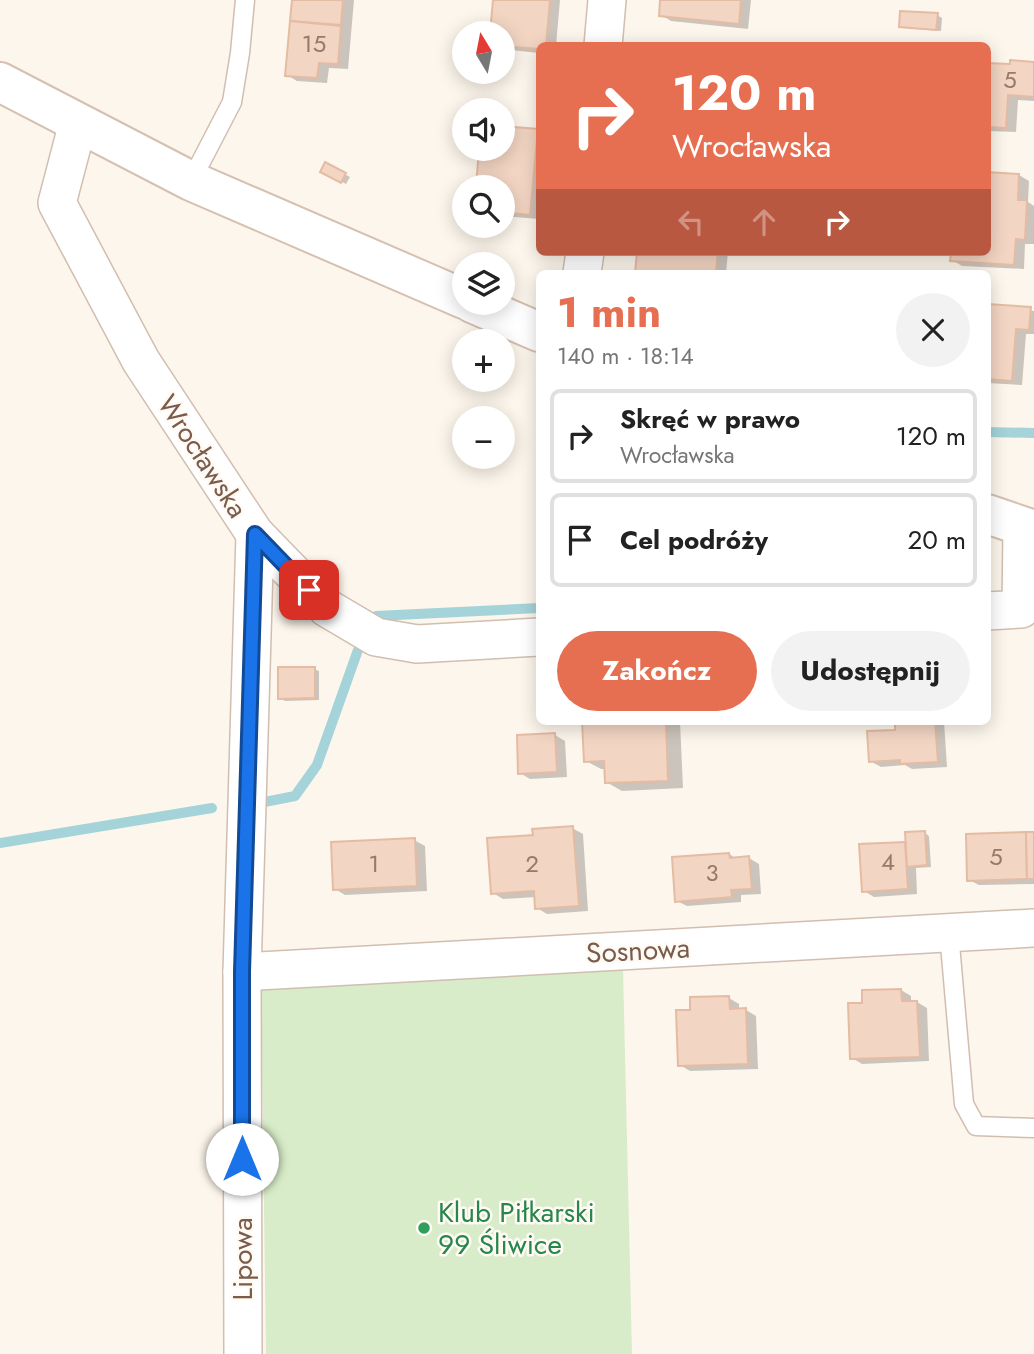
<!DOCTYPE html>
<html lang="pl">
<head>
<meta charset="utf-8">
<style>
	:root { --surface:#fff; --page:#f2f2f2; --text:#222; --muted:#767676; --line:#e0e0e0; --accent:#e76f51 }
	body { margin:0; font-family:Jost,sans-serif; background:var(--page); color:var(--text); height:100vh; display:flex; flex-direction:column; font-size:26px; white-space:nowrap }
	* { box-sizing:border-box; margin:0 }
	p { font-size:23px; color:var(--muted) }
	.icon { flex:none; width:38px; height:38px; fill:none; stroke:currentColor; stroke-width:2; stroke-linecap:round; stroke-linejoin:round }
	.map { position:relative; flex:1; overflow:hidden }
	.panel { position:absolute; left:536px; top:270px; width:455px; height:455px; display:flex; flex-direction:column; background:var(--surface); border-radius:10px; box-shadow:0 4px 18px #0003 }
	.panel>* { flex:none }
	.hud { position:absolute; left:536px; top:42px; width:455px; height:214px; border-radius:10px; box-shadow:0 4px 18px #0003; background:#e76f51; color:#fff; overflow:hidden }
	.needle { width:46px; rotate:350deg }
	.tools { position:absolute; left:452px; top:21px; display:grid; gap:14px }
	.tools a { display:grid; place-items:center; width:63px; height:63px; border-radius:50%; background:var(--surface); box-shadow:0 4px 18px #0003; font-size:35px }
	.pin { position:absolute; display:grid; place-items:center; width:60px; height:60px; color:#fff; margin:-30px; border-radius:14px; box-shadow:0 4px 10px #0006 }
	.me { position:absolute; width:77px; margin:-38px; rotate:0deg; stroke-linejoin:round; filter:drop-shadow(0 0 5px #0008) }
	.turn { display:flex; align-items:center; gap:24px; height:147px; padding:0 21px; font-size:32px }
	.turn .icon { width:91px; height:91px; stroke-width:2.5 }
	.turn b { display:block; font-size:49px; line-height:60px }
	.lanes { display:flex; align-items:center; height:66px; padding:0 21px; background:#0003; justify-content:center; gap:35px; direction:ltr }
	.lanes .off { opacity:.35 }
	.round { display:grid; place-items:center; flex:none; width:74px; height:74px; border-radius:37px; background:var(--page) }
	.overview { display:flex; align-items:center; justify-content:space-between; height:119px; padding:0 21px }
	h1 { font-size:42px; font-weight:700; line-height:52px; color:var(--accent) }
	.button { display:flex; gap:14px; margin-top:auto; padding:14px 21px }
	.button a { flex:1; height:80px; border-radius:42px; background:var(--accent); color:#fff; font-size:28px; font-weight:700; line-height:80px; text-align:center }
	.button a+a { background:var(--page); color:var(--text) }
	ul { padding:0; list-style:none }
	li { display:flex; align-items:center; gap:21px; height:94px; margin:0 14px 10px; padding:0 7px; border:4px solid var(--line); border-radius:10px }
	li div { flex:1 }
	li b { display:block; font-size:26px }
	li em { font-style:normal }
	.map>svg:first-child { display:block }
</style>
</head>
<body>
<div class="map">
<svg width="1034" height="1354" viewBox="0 0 1034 1354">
	<rect width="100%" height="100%" fill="#fdf6ec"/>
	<polygon fill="#d8ecc9" points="623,969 632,1354 266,1354 261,986"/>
	<g fill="#0003">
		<polygon points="294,0 354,0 348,69 329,68 327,83 297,81 287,75"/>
		<polygon points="495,0 560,0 556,46 539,46 539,53 502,49 502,33 492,33"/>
		<polygon points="662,0 751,0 748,29 671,21 661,15"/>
		<polygon points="937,15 942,18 941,31 905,28 901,26"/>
		<polygon points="1034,63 1034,101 1018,100 1016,132 987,131 987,65"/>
		<polygon points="537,131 539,132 539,219 502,216 502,187 478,187 481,149 502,149"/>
		<polygon points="326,165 350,177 346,184 322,172"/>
		<polygon points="987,173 1019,175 1029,181 1028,202 1034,206 1034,244 1025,244 1024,269 962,266 952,260 952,252 987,252"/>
		<polygon points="639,252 728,252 726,273 637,273"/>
		<polygon points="987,305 1034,311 1034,334 1026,334 1022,385 987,383"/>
		<polygon points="314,669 319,671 319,700 285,701 280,698"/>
		<polygon points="584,721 680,721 683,788 622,791 606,782 606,769 601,769 586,761"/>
		<polygon points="896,721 944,721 947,767 912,769 905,765 881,767 870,761 897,731"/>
		<polygon points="555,735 565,741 567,777 530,779 520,773"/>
		<polygon points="572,828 583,834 588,911 547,914 537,908 536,897 503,899 493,893 535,837"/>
		<polygon points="925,833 929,836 931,867 916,868 917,894 874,897 864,891 905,843 907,845"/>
		<polygon points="1034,833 1034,884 979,885 969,880"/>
		<polygon points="414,840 425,846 427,891 345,895 335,889"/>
		<polygon points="729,854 737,859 749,858 759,864 761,894 741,895 741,902 687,906 677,901"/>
		<polygon points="901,990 911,996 911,1003 917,1002 927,1008 929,1061 862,1064 852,1058 864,1005"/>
		<polygon points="729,998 739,1004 739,1010 746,1010 756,1016 758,1069 690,1071 680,1065 692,1011"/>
	</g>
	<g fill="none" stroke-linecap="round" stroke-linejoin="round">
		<g stroke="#a5d3da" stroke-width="10">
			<polyline points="987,432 1034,433"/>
			<polyline points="376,616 539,608"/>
			<polyline points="254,804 295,796 317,765 358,650"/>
			<polyline points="0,843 212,808"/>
		</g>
	</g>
	<g fill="#f3d5c3" stroke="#e6bba3" stroke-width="2">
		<polygon points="292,0 343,0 341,25 290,21"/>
		<polygon points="493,0 550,0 546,46 539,46 539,49 502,46 502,33 490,33"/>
		<polygon points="660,0 741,0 739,24 659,16"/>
		<polygon points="900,11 938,13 936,30 899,27"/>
		<polygon points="290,21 341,26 338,64 319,63 317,78 285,76"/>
		<polygon points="1010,60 1034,62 1034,97 1008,95 1006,128 987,127 987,63 1010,64"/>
		<polygon points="502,126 538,129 530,215 502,212 502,187 476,187 479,149 502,149"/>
		<polygon points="325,162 346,173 341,183 320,172"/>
		<polygon points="987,172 1019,174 1018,200 1027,200 1025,240 1016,239 1014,265 950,261 951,252 987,252"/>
		<polygon points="637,252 718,252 716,273 635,273"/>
		<polygon points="987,304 1031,307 1029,330 1016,329 1012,381 987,379"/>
		<polygon points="278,667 315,667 315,698 278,699"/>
		<polygon points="582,721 666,721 668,781 605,783 604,761 584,762"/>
		<polygon points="895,721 935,721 938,762 900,764 900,760 869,762 867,731 895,730"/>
		<polygon points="555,733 557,772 518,774 517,735"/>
		<polygon points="573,826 579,906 535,909 534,891 491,894 487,838 533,835 532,829"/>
		<polygon points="925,831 927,865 907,867 905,832"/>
		<polygon points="1026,832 1027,879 967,881 966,834"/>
		<polygon points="1026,832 1034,832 1034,879 1027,879"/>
		<polygon points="415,838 417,886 333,890 331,842"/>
		<polygon points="905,842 908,889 862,892 859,844"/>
		<polygon points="729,853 730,858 749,856 752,889 731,890 732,897 675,902 672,857"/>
		<polygon points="901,989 902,1001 917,1001 920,1057 850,1059 848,1003 862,1003 862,990"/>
		<polygon points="729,996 730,1009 746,1008 748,1064 678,1066 676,1010 690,1010 690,997"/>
	</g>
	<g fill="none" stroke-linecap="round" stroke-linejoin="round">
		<g stroke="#d1beb0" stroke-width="21">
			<g id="lane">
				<polyline points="191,181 232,102 240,53 245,0"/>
				<polyline points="949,933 964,1104 976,1126 1034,1128"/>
			</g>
		</g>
		<g stroke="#d1beb0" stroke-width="40">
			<g id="street">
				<polyline points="603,46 607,0"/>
				<polyline points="78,123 57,203 141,361 255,534 327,608 376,637 417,644 539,637"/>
				<polyline points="582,273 585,252"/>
				<polyline points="987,611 1021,609 1022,527"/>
				<polyline points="242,972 1034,928"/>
				<polyline points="243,1354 242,972 255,534"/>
			</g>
		</g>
		<g stroke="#d6c0b0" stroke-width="42">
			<g id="secondary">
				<polyline points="0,82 191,181 464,299"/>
				<polyline points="472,303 539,332"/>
				<polyline points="987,514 1034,530"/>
			</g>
		</g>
		<use href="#lane" stroke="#fff" stroke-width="18"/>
		<use href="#street" stroke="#fff" stroke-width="37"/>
		<use href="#secondary" stroke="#fff" stroke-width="38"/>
	</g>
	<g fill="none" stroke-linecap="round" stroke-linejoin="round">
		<g stroke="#114b97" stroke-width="18">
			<polyline id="route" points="242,1159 242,972 255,534 309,590"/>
		</g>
		<use href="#route" stroke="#1a73e8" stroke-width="12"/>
	</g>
	<circle fill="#2e9e5b" stroke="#fffaf3" stroke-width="2.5" cx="424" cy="1228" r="7"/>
	<g text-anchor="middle" stroke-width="5" stroke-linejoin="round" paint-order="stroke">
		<g font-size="24" fill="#987a6a">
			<text x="314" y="52">15</text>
			<text x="1010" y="88">5</text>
			<text x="996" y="865">5</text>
			<text x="888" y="870">4</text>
			<text x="374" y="872">1</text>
			<text x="532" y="872">2</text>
			<text x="712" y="881">3</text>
		</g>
		<g font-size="28" fill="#7a5c4d" stroke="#fffaf3">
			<text transform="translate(203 456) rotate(57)" y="10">Wrocławska</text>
			<text transform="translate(638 950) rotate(-3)" y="10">Sosnowa</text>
			<text transform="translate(242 1259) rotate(-90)" y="10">Lipowa</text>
		</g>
		<g font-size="28" fill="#27864d" stroke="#fffaf3" text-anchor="start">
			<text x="438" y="1222">Klub Piłkarski<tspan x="438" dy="32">99 Śliwice</tspan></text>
		</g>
	</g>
</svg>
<div class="tools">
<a><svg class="needle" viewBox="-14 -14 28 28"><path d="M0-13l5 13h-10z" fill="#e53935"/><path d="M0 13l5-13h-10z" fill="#767676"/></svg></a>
<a><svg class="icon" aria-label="sound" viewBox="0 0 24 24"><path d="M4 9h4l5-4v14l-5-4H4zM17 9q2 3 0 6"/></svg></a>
<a><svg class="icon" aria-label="search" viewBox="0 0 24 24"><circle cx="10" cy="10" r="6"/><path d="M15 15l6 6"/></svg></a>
<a><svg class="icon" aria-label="layers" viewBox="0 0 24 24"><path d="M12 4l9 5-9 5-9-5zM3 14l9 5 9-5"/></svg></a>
<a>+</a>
<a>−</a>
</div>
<div class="pin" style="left:309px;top:590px;background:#d93025"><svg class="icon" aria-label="arrive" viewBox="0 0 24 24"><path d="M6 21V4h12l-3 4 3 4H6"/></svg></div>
<svg class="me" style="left:242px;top:1159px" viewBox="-20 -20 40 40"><circle r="19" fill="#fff"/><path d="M0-13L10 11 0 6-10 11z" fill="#1a73e8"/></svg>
<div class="hud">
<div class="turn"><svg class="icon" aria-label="right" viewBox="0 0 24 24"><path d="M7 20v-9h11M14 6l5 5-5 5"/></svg><div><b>120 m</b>Wrocławska</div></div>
<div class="lanes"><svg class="icon off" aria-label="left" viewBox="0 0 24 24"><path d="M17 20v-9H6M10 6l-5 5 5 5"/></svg><svg class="icon off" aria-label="ahead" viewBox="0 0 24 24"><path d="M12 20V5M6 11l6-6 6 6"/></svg><svg class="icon" aria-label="right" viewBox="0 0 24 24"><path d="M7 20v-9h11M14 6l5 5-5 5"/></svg></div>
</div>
<section class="panel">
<div class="overview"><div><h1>1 min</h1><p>140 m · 18:14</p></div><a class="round"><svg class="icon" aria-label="close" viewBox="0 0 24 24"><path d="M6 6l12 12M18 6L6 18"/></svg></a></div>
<ul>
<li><svg class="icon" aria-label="right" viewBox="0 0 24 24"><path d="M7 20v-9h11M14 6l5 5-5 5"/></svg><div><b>Skręć w prawo</b><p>Wrocławska</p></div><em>120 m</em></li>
<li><svg class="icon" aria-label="arrive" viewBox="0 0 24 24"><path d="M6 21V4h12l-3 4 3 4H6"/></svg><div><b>Cel podróży</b></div><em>20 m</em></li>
</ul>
<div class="button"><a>Zakończ</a><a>Udostępnij</a></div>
</section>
</div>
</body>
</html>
